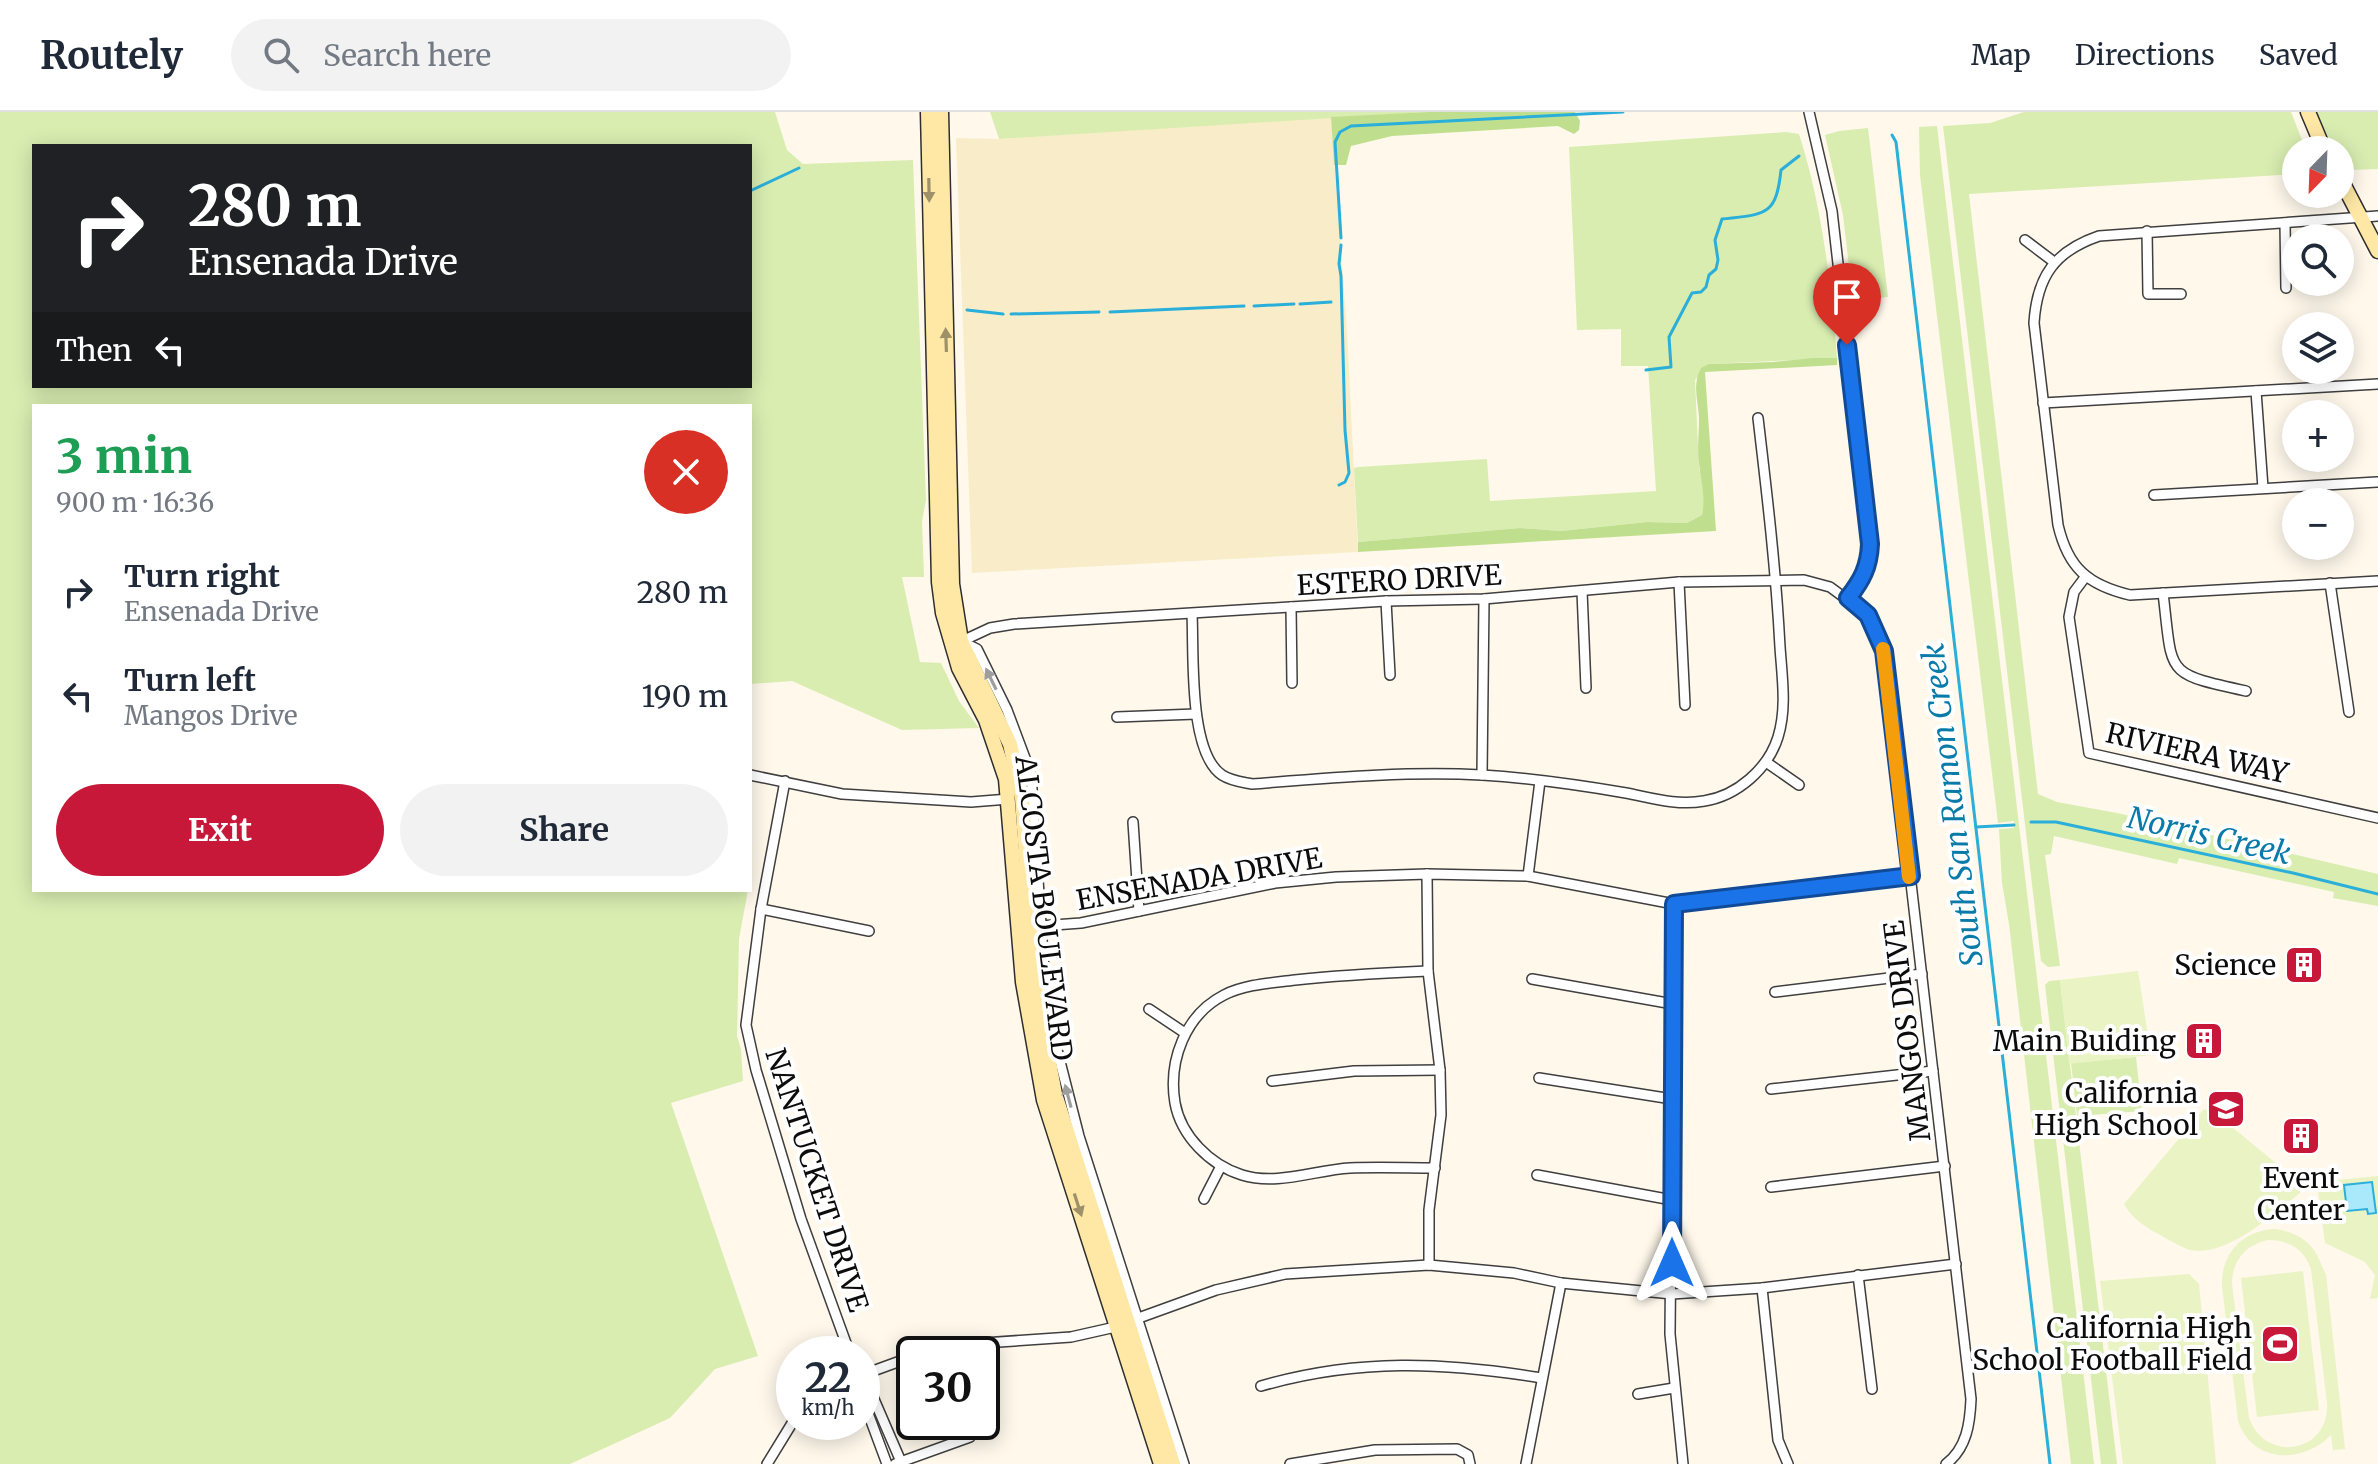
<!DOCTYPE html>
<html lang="en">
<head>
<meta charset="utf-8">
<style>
	:root { --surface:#fff; --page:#f2f2f3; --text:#1f2937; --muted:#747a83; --line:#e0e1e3; --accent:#c8183a }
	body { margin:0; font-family:Merriweather,serif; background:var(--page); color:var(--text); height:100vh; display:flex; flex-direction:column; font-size:30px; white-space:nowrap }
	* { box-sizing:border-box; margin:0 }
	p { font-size:26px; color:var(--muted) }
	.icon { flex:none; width:44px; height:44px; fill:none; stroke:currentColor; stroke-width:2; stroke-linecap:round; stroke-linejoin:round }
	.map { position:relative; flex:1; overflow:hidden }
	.details { position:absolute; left:32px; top:292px; width:720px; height:488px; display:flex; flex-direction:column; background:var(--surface); border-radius:0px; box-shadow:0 4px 20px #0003 }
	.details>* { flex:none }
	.top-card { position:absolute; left:32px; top:32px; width:720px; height:244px; border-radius:0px; box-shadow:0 4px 20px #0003; background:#202124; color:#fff; overflow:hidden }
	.needle { width:52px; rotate:203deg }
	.controls { position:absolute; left:2282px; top:24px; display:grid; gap:16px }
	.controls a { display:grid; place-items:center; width:72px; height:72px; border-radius:50%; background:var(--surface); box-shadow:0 4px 20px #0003; font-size:40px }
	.speed { position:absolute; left:776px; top:1224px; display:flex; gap:16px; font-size:40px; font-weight:700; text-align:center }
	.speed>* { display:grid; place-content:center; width:104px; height:104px; border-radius:50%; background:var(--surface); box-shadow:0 4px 20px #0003; line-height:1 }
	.speed small { font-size:20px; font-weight:400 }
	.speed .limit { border:4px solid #111; border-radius:12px; background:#fff; color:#111 }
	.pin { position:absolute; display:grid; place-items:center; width:68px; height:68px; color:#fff; margin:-82px -34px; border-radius:50% 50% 50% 0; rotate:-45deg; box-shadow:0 0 8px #0007 }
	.pin .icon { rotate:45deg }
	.me { position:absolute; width:88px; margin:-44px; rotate:0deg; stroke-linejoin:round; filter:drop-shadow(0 0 6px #0008) }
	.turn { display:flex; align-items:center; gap:28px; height:168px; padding:0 24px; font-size:36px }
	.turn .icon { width:104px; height:104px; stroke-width:2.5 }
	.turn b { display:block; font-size:56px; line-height:68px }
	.then { display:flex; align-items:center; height:76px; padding:0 24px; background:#0003; gap:16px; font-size:30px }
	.round { display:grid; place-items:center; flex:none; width:84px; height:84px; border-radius:42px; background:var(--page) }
	.summary { display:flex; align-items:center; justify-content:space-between; height:136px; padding:0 24px }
	h1 { font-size:48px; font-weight:700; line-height:60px; color:#1e9e55 }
	.button { display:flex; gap:16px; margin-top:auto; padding:16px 24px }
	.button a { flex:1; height:92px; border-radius:48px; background:var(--accent); color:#fff; font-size:32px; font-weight:700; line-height:92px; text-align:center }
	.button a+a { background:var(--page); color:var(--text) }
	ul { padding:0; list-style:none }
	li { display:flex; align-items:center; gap:24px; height:104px; padding:0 24px }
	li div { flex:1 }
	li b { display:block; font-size:30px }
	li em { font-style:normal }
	header { display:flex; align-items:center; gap:48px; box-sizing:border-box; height:112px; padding:0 40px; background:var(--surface); border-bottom:2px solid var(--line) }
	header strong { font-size:38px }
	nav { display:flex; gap:44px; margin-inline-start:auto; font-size:28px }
	.search { width:560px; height:72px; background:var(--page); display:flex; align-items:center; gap:20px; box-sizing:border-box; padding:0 28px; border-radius:44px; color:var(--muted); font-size:30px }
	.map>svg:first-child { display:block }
</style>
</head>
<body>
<header>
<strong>Routely</strong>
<div class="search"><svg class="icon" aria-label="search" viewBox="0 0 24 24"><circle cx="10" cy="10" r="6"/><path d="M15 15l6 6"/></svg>Search here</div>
<nav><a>Map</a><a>Directions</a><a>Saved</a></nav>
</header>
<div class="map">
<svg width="2378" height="1352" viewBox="0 0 2378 1352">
	<rect width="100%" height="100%" fill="#fff8eb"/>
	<polygon fill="#f8edc8" points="1331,5 1347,219 1358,440 972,461 956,26 999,27"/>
	<g fill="#d9edb1" fill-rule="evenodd">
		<path d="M 0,0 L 775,0 L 787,38 L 803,52 L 913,48 L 926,388 L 922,409 L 924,465 L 902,465 L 920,550 L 941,551 L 959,589 L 979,616 L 902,618 L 792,569 L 750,572 L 750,294 L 34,294 L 34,778 L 748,778 L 739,827 L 738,877 L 737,924 L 741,937 L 743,969 L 671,991 L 758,1244 L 715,1257 L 670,1306 L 570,1352 L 0,1352 ZM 750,34 L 750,274 L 34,274 L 34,34 Z"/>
		<polygon points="990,0 1428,0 999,27"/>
		<polygon points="2024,0 2291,0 2306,38 2296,38 2296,62 1969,82 2038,682 2057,690 2117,701 2378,762 2378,794 2333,786 2334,780 2179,746 2177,752 2054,724 2051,742 2045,743 2060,854 2048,855 2041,849 1943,14 1990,11"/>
		<polygon points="2315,0 2378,0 2378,57 2349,58 2340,45 2340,38 2335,38"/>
		<polygon points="1937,14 2094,1352 2071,1352 2009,812 2002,771 1999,717 2014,716 2014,709 1998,711 1920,63 1919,15"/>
		<polygon points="1868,16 1888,185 1853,189 1843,103 1825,23 1839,19"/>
		<path d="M 1786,20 L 1799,22 C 1822,94 1831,170 1837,246 L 1709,252 L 1695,268 L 1699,356 L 1706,386 L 1702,403 L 1687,411 L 1647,410 L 1561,419 L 1520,416 L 1358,430 L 1354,356 L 1358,355 L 1487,347 L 1490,389 L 1656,379 L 1648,254 L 1621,254 L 1621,217 L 1577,218 L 1569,35 Z"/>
		<polygon points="2060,868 2117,1352 2101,1352 2045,873 2049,869"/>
		<polygon points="2136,945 2142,999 2077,1004 2071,951"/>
	</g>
	<g fill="#bfdf8f">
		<polygon points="1428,0 1575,0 1580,9 1579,18 1574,22 1558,14 1392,24 1351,34 1346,53 1334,53 1331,5"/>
		<path d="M 1813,246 L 1837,246 L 1837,253 L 1705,260 L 1716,419 L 1358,440 L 1358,430 L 1520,416 L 1561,419 L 1647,410 L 1687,411 L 1702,403 C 1706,384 1701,370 1699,352 C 1697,336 1699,322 1699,306 C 1698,287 1692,274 1701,256 L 1709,252 L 1773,250 Z"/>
	</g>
	<g fill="#eaf3c4" fill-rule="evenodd">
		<polygon points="2138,859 2151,943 2069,952 2060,868"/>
		<path d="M 2210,997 L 2299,1070 L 2300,1081 C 2272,1103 2227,1145 2190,1138 C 2181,1135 2171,1129 2162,1124 C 2147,1116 2133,1108 2124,1092 L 2203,998 Z"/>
		<polygon points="2378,1064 2378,1186 2370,1187 2375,1163 2365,1150 2325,1131 2317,1070"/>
		<path d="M 2276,1117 C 2294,1120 2310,1128 2318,1145 C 2321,1151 2323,1158 2326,1162 L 2345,1337 L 2333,1338 L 2331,1323 C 2303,1352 2253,1352 2238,1309 L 2222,1174 C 2221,1141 2243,1118 2276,1117 ZM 2268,1128 C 2289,1128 2304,1137 2311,1157 L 2327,1291 C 2330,1341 2266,1352 2249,1306 L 2232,1172 C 2232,1149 2245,1133 2268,1128 Z"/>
		<polygon points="2303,1159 2319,1298 2257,1305 2241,1166"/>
		<polygon points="2189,1162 2199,1172 2216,1352 2123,1352 2100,1169"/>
	</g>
	<polygon fill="#aae9fc" stroke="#2aaeda" stroke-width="2" points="2372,1070 2376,1101 2368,1102 2367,1097 2347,1099 2344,1073"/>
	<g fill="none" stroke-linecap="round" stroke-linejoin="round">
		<g stroke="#2aaeda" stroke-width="3">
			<polyline points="1892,23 1896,30 2050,1352"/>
			<polyline points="750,79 799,56"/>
			<polyline points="1341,126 1335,30 1340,20 1351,14 1623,0"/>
			<polyline points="1300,192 1331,190"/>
			<polyline points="1254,194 1294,192"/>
			<polyline points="967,198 1003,202"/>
			<polyline points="1110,200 1244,194"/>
			<polyline points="1011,202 1099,200"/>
			<path d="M 1646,258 L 1671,255 L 1669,225 L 1692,181 L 1701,180 L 1706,175 L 1709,163 L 1716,157 L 1718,148 L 1715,128 L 1722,107 C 1765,102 1776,105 1781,58 L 1799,44"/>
			<polyline points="1339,373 1345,370 1349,361 1345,318 1341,164 1339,152 1341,133"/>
			<polyline points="2031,710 2056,710 2293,761 2378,782"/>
			<polyline points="1976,715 2014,713"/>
		</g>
		<g stroke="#3f3f3f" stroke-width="12">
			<g id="street">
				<path d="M 1809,0 L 1832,99 L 1870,432 C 1869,455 1862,468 1848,486"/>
				<path d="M 2378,104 L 2099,124 C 2055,139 2037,164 2034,211 L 2058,413 C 2068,456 2088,473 2130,483 L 2378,469"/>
				<polyline points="2285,111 2286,176"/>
				<polyline points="2147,119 2148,182 2181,182"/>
				<polyline points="2025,128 2054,150"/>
				<polyline points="2256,279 2263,376"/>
				<polyline points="2043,291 2378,272"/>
				<polyline points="2154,383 2377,370"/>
				<polyline points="2086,464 2074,480 2069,505 2089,641 2378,706"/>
				<polyline points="1679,470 1685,593"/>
				<polyline points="2330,471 2349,600"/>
				<polyline points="1582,479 1586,576"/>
				<path d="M 2163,481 C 2173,563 2163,561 2246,579"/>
				<polyline points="1386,489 1390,563"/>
				<polyline points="1291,495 1292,571"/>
				<path d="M 1192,502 C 1194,541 1188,640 1222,663 C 1231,669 1242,670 1252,672 C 1329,666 1405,659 1482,663 C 1530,666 1579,673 1626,681 C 1652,686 1677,694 1704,689 C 1737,684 1768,657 1778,625 C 1787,596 1782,565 1780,535 C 1776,458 1767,382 1758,306"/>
				<polyline points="961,529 977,537 1007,598 1031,662 1045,873 1052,918 1079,1024 1184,1352"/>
				<path d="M 960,530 L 990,516 L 1014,512 L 1386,489 L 1484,487 L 1679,470 L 1804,468 L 1830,475 L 1868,503 L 1884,539 L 1971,1287 C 1970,1311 1967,1336 1946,1352"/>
				<polyline points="1117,605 1196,602"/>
				<polyline points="1766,650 1799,673"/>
				<polyline points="750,663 842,682 971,690 1009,687"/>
				<polyline points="1482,663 1484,487"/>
				<polyline points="785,669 761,797 746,913 756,958 801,1107 850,1242"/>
				<polyline points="1133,710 1139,799"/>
				<polyline points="1427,762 1428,859 1440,958 1441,1003 1429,1098 1429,1153"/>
				<polyline points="1528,764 1540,669"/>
				<polyline points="1674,792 1670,1222 1683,1352"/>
				<polyline points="761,797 869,819"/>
				<polyline points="1027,815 1081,811 1275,771 1336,765 1427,762 1528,764 1674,792 1911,764"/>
				<path d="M 1428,859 C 1383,861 1340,863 1295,868 C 1272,871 1246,872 1224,883 C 1185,903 1168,949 1175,991 C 1181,1024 1210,1053 1242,1063 C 1277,1074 1315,1058 1350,1056 C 1378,1055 1407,1056 1435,1056"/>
				<polyline points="1532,867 1673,892"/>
				<polyline points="1775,880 1922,862"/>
				<polyline points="1149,897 1185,921"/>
				<polyline points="1539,966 1672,987"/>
				<polyline points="1272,969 1354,959 1440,958"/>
				<polyline points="1771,977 1933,959"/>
				<polyline points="1537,1063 1672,1088"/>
				<polyline points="1771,1075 1945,1054"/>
				<polyline points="1204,1087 1221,1054"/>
				<polyline points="1858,1163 1872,1277"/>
				<polyline points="1762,1176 1778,1328 1788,1352"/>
				<polyline points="923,1242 969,1232 1071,1225 1111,1216 1216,1178 1285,1162 1429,1153 1514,1161 1561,1171 1672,1182 1762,1176 1956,1152"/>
				<polyline points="862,1263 914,1244"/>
				<polyline points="862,1267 867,1271 902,1352"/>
				<path d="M 1261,1274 C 1358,1246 1444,1250 1542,1266"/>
				<polyline points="1638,1282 1674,1276"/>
				<polyline points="862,1285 887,1352"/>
				<polyline points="767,1352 794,1308"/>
				<polyline points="895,1352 970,1325"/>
				<polyline points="1290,1352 1375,1338 1457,1337 1468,1343 1470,1352"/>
				<polyline points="1526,1352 1561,1171"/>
			</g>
		</g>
		<g stroke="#2e2e2e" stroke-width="17">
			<g id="secondary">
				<polyline points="928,0 939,470 943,501 959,556 986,608 1006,667 1023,870 1044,988 1161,1352"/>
				<polyline points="941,0 952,472 961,529 1010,632 1022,686 1035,875 1055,982 1173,1352"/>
				<polyline points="2308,0 2324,38"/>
				<polyline points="2340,66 2378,139"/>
			</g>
		</g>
		<use href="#street" stroke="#fff" stroke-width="9"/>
		<use href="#secondary" stroke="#ffe8a6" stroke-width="14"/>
	</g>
	<defs><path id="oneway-solid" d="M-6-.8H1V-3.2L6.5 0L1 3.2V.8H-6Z" transform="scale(2)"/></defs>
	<g fill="#9e9068">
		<use href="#oneway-solid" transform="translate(929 78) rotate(89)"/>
		<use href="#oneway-solid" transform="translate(946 228) rotate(-92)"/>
		<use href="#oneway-solid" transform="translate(1078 1093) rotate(72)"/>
	</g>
	<g fill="#9e9e9e">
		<use href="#oneway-solid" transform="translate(991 567) rotate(-116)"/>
		<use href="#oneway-solid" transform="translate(1068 984) rotate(-105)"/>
	</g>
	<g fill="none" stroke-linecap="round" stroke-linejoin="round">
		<g stroke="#114b97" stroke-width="20">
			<path id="route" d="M 1672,1151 L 1674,792 L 1911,764 L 1884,539 L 1868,503 L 1848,486 C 1862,468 1869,455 1870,432 L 1847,233"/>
		</g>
		<use href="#route" stroke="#1a73e8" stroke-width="14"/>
		<polyline stroke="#f59e0b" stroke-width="14" points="1883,537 1909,765"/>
	</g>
	<defs>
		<g id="building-square" transform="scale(2)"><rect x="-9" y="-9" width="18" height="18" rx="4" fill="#c8183a" stroke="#fff"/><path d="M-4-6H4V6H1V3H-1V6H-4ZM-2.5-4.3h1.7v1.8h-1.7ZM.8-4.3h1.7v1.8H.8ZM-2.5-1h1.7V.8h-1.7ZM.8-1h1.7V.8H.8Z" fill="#fff"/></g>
		<g id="school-square" transform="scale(2)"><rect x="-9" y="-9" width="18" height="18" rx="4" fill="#c8183a" stroke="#fff"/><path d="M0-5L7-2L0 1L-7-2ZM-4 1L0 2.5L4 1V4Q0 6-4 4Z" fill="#fff"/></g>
		<g id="stadium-square" transform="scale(2)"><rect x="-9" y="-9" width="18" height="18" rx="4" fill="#c8183a" stroke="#fff"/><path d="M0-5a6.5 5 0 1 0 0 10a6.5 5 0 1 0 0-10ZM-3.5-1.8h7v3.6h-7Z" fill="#fff"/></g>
	</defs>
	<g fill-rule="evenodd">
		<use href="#building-square" x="2304" y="853"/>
		<use href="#building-square" x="2204" y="929"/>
		<use href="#school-square" x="2226" y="997"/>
		<use href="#building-square" x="2301" y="1024"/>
		<use href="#stadium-square" x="2280" y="1232"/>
	</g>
	<g text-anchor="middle" stroke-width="8" stroke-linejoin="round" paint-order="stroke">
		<g font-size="28" fill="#0c0c0c" stroke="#fff">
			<text transform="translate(1399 468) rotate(-3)" y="10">ESTERO DRIVE</text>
			<text transform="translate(2197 641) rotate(13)" y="10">RIVIERA WAY</text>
			<text transform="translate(1199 767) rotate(-10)" y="10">ENSENADA DRIVE</text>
			<text transform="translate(1044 796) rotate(83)" y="10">ALCOSTA BOULEVARD</text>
			<text transform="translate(1907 919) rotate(-97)" y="10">MANGOS DRIVE</text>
			<text transform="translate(817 1068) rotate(72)" y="10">NANTUCKET DRIVE</text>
		</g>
		<g font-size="28" fill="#0c0c0c" stroke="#fff" text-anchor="end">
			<text x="2276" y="863">Science</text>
			<text x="2176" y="939">Main Buiding</text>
			<text x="2198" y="991">California<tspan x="2198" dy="32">High School</tspan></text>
			<text x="2301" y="1076" text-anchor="middle">Event<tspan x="2301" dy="32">Center</tspan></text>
			<text x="2252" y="1226">California High<tspan x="2252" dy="32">School Football Field</tspan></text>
		</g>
		<g font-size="30" font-style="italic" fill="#0a7ba9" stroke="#fff">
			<text transform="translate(1953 693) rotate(-97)" y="10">South San Ramon Creek</text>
			<text transform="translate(2209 724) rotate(13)" y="10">Norris Creek</text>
		</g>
	</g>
</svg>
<div class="controls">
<a><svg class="needle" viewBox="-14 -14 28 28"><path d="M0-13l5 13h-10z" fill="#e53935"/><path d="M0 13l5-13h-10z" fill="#747a83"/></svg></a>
<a><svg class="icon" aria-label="search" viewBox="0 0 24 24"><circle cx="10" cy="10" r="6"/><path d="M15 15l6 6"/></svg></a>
<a><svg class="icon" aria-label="layers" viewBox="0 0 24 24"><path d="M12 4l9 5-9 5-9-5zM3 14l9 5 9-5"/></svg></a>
<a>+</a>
<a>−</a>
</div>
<div class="speed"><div>22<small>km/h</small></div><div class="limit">30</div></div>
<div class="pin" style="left:1847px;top:233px;background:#d93025"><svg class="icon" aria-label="arrive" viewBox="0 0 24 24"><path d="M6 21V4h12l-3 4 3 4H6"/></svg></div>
<svg class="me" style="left:1672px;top:1151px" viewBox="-20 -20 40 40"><path d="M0-17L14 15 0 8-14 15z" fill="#1a73e8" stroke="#fff" stroke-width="4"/></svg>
<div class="top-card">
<div class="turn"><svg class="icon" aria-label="right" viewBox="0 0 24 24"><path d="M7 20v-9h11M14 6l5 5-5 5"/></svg><div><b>280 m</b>Ensenada Drive</div></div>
<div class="then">Then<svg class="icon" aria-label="left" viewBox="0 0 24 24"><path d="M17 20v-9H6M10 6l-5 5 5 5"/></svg></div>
</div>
<section class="details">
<div class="summary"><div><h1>3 min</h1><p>900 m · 16:36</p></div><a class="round" style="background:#d93025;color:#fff"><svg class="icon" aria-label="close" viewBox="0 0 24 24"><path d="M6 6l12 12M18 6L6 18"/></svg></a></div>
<ul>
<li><svg class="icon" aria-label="right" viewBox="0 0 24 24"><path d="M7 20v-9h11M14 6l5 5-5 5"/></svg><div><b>Turn right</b><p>Ensenada Drive</p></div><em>280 m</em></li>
<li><svg class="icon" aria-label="left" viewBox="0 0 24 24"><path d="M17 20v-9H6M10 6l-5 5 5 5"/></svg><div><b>Turn left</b><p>Mangos Drive</p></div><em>190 m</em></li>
</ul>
<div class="button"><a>Exit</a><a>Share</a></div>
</section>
</div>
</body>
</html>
